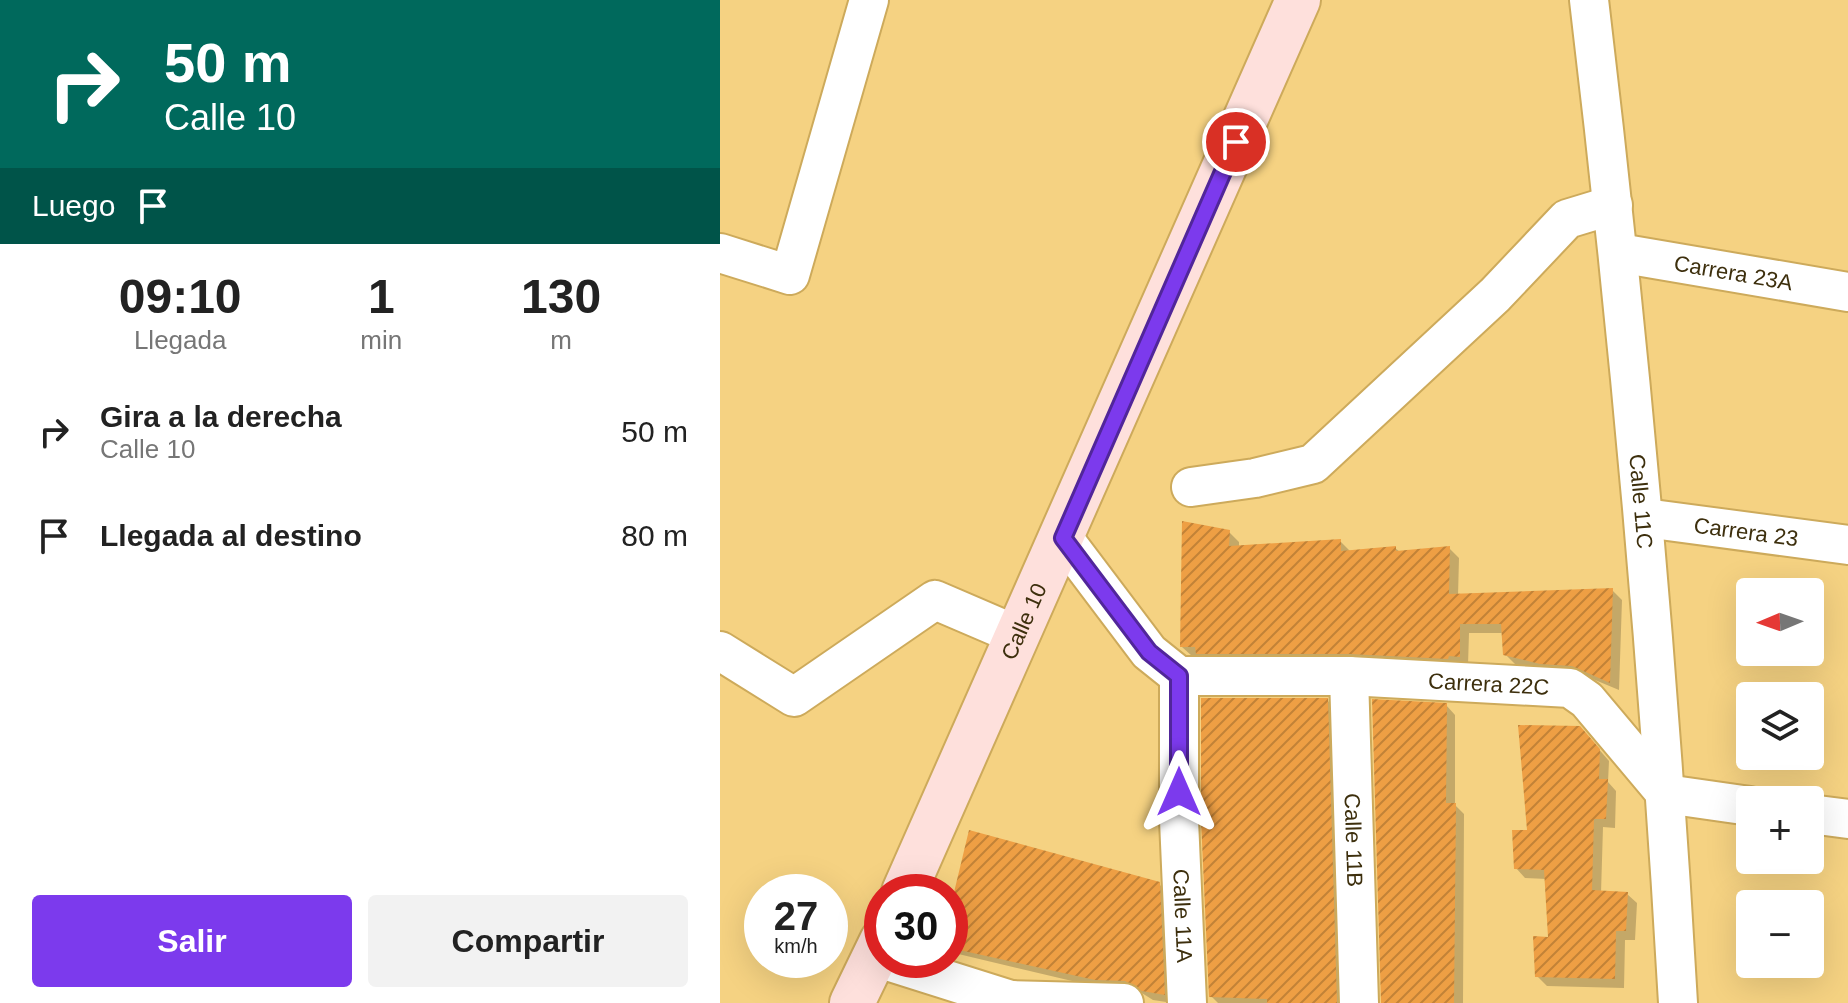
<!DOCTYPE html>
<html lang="es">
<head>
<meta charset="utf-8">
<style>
	:root { --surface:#fff; --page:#f2f2f2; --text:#222; --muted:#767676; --accent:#7c3aed }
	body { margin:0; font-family:Arial,sans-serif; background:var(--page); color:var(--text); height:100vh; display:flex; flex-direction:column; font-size:30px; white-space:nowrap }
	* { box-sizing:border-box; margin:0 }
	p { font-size:26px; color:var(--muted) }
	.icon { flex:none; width:44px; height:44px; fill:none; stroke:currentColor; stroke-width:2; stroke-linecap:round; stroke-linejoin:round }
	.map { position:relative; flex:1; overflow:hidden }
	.sheet { display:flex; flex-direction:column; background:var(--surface); width:720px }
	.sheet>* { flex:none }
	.guide { background:#00695c; color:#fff; overflow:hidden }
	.needle { width:52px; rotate:268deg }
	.buttons { position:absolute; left:1016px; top:578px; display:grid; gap:16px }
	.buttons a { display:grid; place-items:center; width:88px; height:88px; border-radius:8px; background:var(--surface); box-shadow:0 8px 32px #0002; font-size:40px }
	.speed { position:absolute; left:24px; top:874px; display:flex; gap:16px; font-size:40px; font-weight:700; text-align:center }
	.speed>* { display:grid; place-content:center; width:104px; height:104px; border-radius:50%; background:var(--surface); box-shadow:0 8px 32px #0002; line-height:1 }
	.speed small { font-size:20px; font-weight:400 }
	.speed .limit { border:12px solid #d22; background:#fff; color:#111 }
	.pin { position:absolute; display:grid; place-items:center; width:68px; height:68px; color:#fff; margin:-34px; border:4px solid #fff; border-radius:50%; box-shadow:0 2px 8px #0007 }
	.me { position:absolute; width:88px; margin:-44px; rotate:0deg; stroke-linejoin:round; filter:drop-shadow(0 0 6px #0008) }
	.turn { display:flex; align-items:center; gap:28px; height:168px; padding:0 32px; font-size:36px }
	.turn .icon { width:104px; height:104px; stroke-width:2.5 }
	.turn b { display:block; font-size:56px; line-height:68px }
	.then { display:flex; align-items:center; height:76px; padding:0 32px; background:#0003; gap:16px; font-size:30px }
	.eta { display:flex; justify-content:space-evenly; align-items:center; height:136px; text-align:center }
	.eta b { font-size:48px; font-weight:800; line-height:56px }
	.button { display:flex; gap:16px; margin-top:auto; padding:16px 32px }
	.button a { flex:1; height:92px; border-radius:8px; background:var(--accent); color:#fff; font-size:32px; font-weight:800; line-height:92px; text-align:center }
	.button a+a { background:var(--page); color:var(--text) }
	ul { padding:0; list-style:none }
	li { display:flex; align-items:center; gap:24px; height:104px; padding:0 32px }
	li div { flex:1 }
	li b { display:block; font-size:30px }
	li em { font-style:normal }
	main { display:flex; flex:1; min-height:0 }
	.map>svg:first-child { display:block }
</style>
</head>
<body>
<main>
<section class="sheet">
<div class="guide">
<div class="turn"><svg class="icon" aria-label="right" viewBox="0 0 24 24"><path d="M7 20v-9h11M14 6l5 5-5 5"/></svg><div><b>50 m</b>Calle 10</div></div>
<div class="then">Luego<svg class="icon" aria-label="arrive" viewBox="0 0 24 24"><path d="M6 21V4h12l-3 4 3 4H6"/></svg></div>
</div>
<div class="eta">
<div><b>09:10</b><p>Llegada</p></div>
<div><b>1</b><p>min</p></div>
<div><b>130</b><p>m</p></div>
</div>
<ul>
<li><svg class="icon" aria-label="right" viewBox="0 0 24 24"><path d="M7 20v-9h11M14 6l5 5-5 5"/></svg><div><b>Gira a la derecha</b><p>Calle 10</p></div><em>50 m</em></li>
<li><svg class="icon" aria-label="arrive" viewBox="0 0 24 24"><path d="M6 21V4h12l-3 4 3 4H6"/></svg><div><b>Llegada al destino</b></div><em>80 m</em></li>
</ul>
<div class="button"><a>Salir</a><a>Compartir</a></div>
</section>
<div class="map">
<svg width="1128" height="1003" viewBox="0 0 1128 1003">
	<defs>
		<pattern id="building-hatch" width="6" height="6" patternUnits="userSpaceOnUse" patternTransform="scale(2)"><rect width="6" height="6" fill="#ee9f44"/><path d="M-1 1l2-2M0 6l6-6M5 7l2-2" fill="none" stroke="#c28237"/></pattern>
	</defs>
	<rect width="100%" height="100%" fill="#f5d282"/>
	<g fill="#0003">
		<polygon points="509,532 519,542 519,548 620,541 630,551 675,548 680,552 729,548 739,558 738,596 892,590 902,600 899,690 863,675 831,673 795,664 785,654 784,633 749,633 748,665 487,663 480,656 472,656 462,647"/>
		<polygon points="607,700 616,710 626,1003 498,1003 491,996"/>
		<polygon points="726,705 735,715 735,805 744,814 743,1003 663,1003"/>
		<polygon points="870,739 889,761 888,782 896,791 895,828 883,827 881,893 907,894 917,903 915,940 905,940 904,988 827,986 817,976 830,939 827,879 805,878 796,868 809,832"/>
		<polygon points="439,884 449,894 453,1003 433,1000 417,990 386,989 230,952 230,917"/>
	</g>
	<g fill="url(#building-hatch)">
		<polygon points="462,521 510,530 509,546 621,539 621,551 676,546 676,551 730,546 729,594 893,588 890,683 852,666 820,664 783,655 781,624 740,624 740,657 729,656 728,659 630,654 476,654 475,647 460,647"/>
		<polygon points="481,698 608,698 617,1003 547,1003 547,999 489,997 481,820"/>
		<polygon points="652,699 727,703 726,803 736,803 734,1003 661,1003"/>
		<polygon points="798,725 860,726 880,749 879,779 888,779 886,819 874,819 872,890 908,892 906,931 896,931 895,979 815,977 813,936 828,937 824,870 794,869 792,830 807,830"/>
		<polygon points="249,830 440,882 445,995 422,991 405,981 375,980 230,948 230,909"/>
	</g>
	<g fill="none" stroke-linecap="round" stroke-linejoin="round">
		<g stroke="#cdaa5b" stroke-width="42">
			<g id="minor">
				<path id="s1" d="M 869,0 C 909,334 939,667 958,1003"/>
				<polyline points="0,253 70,275 149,0"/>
				<path id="s2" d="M 899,253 L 1128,292"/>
				<polyline points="471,487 535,478 593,464 775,295 847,219 893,205"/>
				<path id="s3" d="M 925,518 L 1128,545"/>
				<polyline points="343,538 429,652 459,676"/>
				<polyline points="0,651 74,697 215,600 299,636"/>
				<path id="s4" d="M 459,676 L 629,676 L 850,688 L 867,700 L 946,794 L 1030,806"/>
				<path id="s5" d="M 459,676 L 459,820 L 467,1003"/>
				<path id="s6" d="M 629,676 L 639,1003"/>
				<polyline points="1090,814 1128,819"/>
				<polyline points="164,960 291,1000"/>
				<polyline points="291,1003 291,1000 404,1003"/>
			</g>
		</g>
		<g stroke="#cdaa5b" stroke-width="48">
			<g id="secondary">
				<path id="s7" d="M 184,892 L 578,0"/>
				<polyline points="132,1003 162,941"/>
			</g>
		</g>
		<use href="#minor" stroke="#fff" stroke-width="38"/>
		<use href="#secondary" stroke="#fee0dc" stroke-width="44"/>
	</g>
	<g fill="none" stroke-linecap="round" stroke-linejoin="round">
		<g stroke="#51269a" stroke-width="20">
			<polyline id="route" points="459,792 459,676 429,652 343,538 516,142"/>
		</g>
		<use href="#route" stroke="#7c3aed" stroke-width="14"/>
	</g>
	<g text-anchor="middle" stroke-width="8" stroke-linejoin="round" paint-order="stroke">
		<g font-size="22" fill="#3d2f0d" stroke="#f5d282">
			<text dy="8" stroke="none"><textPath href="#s2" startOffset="116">Carrera 23A</textPath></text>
			<text dy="8" stroke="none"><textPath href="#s1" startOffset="504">Calle 11C</textPath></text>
			<text dy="8" stroke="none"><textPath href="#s3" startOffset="102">Carrera 23</textPath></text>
			<text dy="8" stroke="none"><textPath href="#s7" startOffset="296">Calle 10</textPath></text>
			<text dy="8" stroke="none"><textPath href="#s4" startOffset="310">Carrera 22C</textPath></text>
			<text dy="8" stroke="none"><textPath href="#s6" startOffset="164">Calle 11B</textPath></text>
			<text dy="8" stroke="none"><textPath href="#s5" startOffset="240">Calle 11A</textPath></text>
		</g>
	</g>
</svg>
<div class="buttons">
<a><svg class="needle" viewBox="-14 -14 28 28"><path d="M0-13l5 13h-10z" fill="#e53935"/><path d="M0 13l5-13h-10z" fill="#767676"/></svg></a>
<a><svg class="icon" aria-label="layers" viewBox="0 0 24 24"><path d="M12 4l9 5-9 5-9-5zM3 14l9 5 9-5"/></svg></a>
<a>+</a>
<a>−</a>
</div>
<div class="speed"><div>27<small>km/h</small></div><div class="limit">30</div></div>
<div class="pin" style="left:516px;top:142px;background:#d93025"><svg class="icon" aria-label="arrive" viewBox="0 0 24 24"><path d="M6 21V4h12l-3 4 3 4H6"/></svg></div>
<svg class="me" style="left:459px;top:792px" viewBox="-20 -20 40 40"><path d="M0-17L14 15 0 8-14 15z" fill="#7c3aed" stroke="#fff" stroke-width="4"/></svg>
</div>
</main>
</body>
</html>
